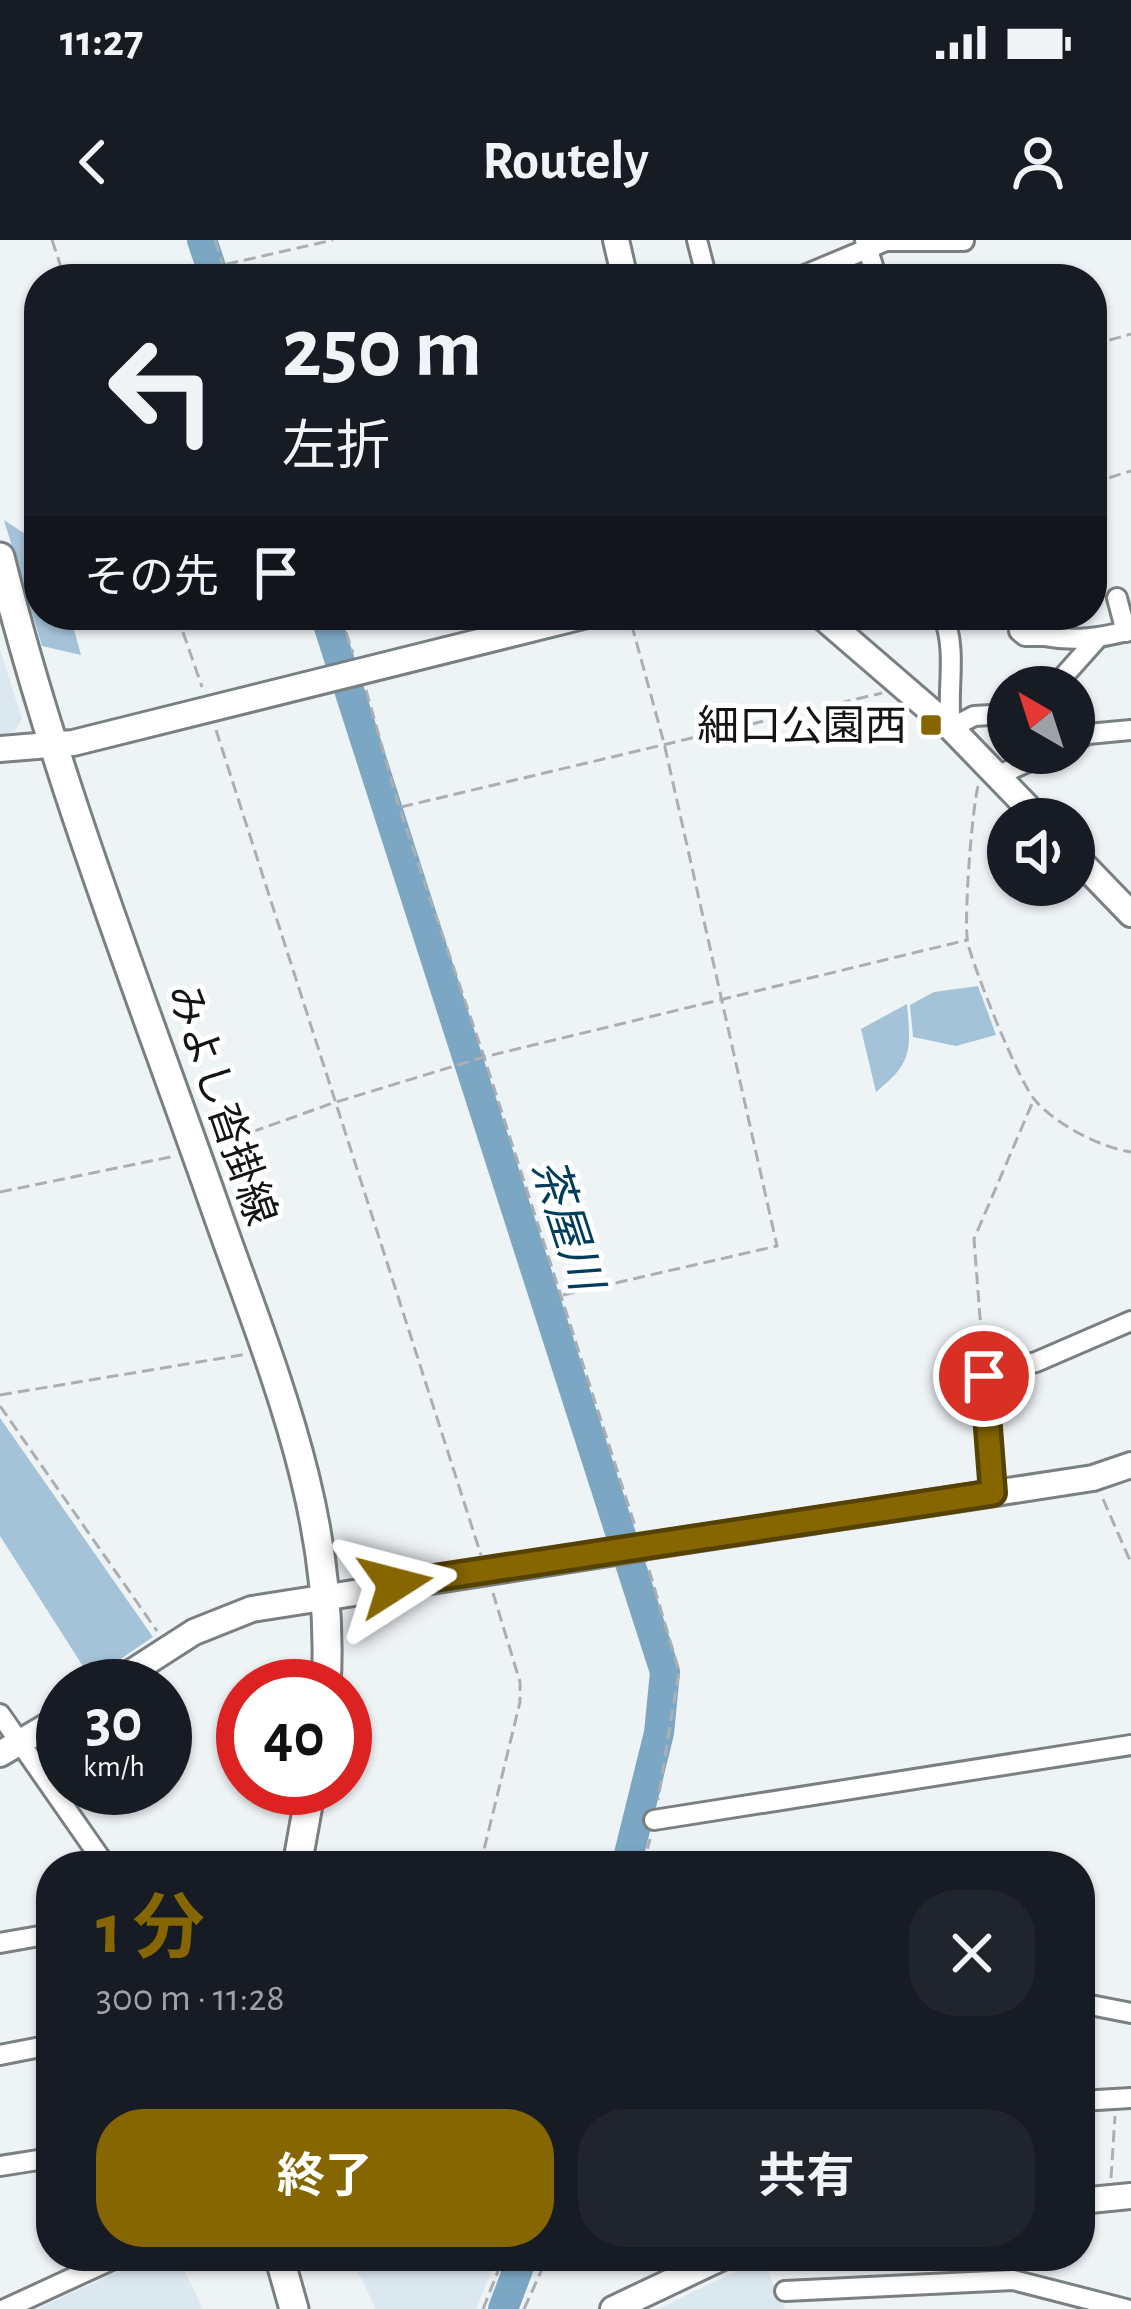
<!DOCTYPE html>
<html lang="ja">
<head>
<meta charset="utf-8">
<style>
	:root { --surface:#171b24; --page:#20242c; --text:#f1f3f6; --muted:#9ea1a6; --accent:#856600 }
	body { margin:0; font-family:"Alegreya Sans","Noto Sans JP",sans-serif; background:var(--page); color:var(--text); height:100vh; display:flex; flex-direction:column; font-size:45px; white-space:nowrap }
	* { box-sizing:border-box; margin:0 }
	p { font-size:39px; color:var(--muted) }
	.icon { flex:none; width:66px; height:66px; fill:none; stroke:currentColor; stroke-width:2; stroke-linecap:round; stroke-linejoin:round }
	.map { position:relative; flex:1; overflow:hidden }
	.sheet { position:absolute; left:36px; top:1611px; width:1059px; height:420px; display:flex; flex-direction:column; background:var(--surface); border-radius:48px; box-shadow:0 3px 9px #0004 }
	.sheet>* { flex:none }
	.guide { position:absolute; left:24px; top:24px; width:1083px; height:366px; border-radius:48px; box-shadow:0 3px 9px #0004; background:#171b24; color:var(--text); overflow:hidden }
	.needle { width:78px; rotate:321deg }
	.tools { position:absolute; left:987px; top:426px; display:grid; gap:24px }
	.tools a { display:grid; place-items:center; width:108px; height:108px; border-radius:50%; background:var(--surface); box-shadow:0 3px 9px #0004; font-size:60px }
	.speed { position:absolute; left:36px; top:1419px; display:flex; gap:24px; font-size:60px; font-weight:700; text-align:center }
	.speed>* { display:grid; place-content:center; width:156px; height:156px; border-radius:50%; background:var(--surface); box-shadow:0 3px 9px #0004; line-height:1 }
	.speed small { font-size:30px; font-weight:400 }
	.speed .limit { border:18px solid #d22; background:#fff; color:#111 }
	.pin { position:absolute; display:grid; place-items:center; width:102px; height:102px; color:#fff; margin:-51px; border:6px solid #fff; border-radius:50%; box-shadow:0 3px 12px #0007 }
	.me { position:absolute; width:132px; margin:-66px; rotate:81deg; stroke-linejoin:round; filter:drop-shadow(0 0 9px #0008) }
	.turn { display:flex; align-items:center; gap:42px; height:252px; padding:0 60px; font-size:54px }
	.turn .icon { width:156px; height:156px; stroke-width:2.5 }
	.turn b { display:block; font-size:84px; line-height:102px }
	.then { display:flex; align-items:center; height:114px; padding:0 60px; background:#0003; gap:24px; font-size:45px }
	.round { display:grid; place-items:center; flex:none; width:126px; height:126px; border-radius:48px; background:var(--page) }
	.headline { display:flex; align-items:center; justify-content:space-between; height:204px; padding:0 60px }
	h1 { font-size:72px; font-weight:700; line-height:90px; color:var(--accent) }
	.cta { display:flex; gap:24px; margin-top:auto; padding:24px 60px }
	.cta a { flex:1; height:138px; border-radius:48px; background:var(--accent); color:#fff; font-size:48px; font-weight:700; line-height:138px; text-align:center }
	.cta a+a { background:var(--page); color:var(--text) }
	.status { display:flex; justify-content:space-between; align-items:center; height:84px; padding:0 60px; background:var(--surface); direction:ltr }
	.status svg { height:33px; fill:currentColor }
	header { display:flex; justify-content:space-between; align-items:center; height:156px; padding:0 60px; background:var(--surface); font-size:54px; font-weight:700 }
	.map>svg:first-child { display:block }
</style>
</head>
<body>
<div class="status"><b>11:27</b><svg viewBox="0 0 49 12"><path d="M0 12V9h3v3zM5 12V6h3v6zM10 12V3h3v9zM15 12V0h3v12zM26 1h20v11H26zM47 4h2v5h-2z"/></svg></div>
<header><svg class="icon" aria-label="back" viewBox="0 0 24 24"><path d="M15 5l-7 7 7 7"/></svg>Routely<svg class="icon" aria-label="person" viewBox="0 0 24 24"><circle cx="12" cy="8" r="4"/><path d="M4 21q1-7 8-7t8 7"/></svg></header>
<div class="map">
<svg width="1131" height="2069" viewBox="0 0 1131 2069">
	<rect width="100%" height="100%" fill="#eef3f6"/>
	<g fill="#dce8f0">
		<polygon points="0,409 22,479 14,492 0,494"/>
		<polygon points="152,2016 177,2016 203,2069 37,2069"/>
		<polygon points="350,2016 498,2016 476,2069 376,2069"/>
		<polygon points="762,2019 785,2069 658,2069"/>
	</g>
	<g fill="#a5c3d8">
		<polygon points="4,280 39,303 39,375 70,375 81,415 42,406"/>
		<polygon points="978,746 996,795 956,806 913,797 910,765 934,752"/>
		<path d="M 907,764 C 911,810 913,822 876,852 L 861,789 Z"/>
		<polygon points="0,1178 153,1397 91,1439 0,1296"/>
	</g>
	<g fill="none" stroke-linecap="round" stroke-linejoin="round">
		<g stroke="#7ba7c5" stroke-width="30">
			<polyline points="202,0 215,39"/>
			<polyline points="325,375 665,1432 659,1493 626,1626"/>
			<polyline points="503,2069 523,2016"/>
		</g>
		<g stroke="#7a7f82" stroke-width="24">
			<g id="minor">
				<polyline points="697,0 707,39"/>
				<polyline points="865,0 877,39"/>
				<polyline points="795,39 886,1 964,1"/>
				<polyline points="1117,358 1126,392"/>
				<path d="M 943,375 C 958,412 946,449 951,488 L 974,476 L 1008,474"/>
				<path d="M 1042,375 L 1044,396 C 1075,402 1100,398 1131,390"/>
				<polyline points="1019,391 1025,396 1044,396"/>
				<polyline points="1054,447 1096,400"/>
				<polyline points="1074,501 1088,494 1131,490"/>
				<polyline points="999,535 1047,513"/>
				<polyline points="993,1253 984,1136 1036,1122 1131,1081"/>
				<polyline points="0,1474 106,1626"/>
				<polyline points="654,1580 1131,1505"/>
				<polyline points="0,1703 51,1694"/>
				<polyline points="1080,1763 1131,1773"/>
				<polyline points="0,1815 51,1805"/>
				<polyline points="1080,1861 1131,1858"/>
				<polyline points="0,1926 51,1918"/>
				<polyline points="785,2051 1013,2040 1126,2069"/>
				<polyline points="5,2069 120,2016"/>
			</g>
		</g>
		<g stroke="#7a7f82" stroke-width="30">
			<g id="tertiary">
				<polyline points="616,0 625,39"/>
				<polyline points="820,375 951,488 1039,579"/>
				<polyline points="0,509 73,503 587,375"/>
				<polyline points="1074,615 1131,674"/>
				<polyline points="642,1307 1093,1238 1131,1225"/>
				<polyline points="110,1446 194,1392 252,1369 641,1308"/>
				<polyline points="0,1514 63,1477"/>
				<polyline points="1080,1961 1131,1956"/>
				<polyline points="613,2069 725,2016"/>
			</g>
		</g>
		<g stroke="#7a7f82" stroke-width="33">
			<g id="secondary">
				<path d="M 0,317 C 55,538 139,750 214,964 C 269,1122 337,1273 326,1446"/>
				<polyline points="297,1626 311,1548"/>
				<polyline points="279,2016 294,2069"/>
			</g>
		</g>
		<g stroke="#abafb2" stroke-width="3" stroke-dasharray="12 6" stroke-linecap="butt">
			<polyline points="52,0 65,39"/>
			<polyline points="215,0 222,23"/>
			<polyline points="227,39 223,25 333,0"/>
			<polyline points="1092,105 1131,94"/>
			<polyline points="1092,243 1131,231"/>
			<polyline points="177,375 202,447"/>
			<polyline points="340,375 353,413"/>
			<polyline points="366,450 399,567 484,817 635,1286"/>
			<polyline points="216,490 481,1315"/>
			<path d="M 978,546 C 972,570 963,683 968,704 C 976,734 1016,835 1034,859 C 1055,884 1099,907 1131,912"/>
			<polyline points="401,567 882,453"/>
			<polyline points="218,904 333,863 484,817 967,700"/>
			<polyline points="0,952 175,916"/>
			<polyline points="563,1055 777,1006 664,503 629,375"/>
			<polyline points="983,1116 974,999 1034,859"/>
			<polyline points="0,1155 247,1114"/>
			<polyline points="0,1166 157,1391"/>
			<polyline points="1103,1259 1131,1323"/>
			<polyline points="649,1330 679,1431 658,1560"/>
			<polyline points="480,1626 520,1462 520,1442 493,1353"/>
			<polyline points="643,1626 650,1599"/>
			<polyline points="1111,1938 1115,1876"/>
			<polyline points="483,2069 504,2016"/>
			<polyline points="524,2069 548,2016"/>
		</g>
		<use href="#minor" stroke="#fff" stroke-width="18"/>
		<use href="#tertiary" stroke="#fff" stroke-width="24"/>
		<use href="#secondary" stroke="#fff" stroke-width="27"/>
	</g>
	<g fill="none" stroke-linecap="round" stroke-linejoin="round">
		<g stroke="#564200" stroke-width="30">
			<polyline id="route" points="395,1344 993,1253 984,1136"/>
		</g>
		<use href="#route" stroke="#856600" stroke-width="21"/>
	</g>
	<rect fill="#856600" stroke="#fff" stroke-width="4.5" x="919" y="473" width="24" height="24" rx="6"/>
	<g text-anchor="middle" stroke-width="10" stroke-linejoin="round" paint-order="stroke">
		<g font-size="42" fill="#131416" stroke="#fff" text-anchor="end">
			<text x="907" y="500">細口公園西</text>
		</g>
		<g font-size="42" fill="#131416" stroke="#fff">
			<text transform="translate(223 864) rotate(71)" y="15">みよし沓掛線</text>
		</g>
		<g font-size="45" font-style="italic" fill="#003d5b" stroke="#fff">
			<text transform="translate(568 984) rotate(72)" y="16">茶屋川</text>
		</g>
	</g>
</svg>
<div class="tools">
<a><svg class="needle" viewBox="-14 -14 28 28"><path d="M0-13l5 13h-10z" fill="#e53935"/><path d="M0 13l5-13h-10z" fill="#9ea1a6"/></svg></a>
<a><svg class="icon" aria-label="sound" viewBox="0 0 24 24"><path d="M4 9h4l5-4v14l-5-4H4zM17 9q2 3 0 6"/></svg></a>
</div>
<div class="speed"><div>30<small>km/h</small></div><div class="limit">40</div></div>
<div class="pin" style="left:984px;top:1136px;background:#d93025"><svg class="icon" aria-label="arrive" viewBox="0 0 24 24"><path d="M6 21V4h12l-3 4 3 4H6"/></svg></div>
<svg class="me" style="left:395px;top:1344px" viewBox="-20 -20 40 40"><path d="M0-17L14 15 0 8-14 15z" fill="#856600" stroke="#fff" stroke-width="4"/></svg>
<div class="guide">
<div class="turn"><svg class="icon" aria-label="left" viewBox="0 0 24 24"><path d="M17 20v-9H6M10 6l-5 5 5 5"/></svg><div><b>250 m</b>左折</div></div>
<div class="then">その先<svg class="icon" aria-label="arrive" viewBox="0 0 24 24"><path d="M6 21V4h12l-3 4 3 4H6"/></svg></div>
</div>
<section class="sheet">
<div class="headline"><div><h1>1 分</h1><p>300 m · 11:28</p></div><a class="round"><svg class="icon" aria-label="close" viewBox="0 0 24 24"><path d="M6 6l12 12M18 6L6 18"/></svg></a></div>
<div class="cta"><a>終了</a><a>共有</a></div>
</section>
</div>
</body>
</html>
